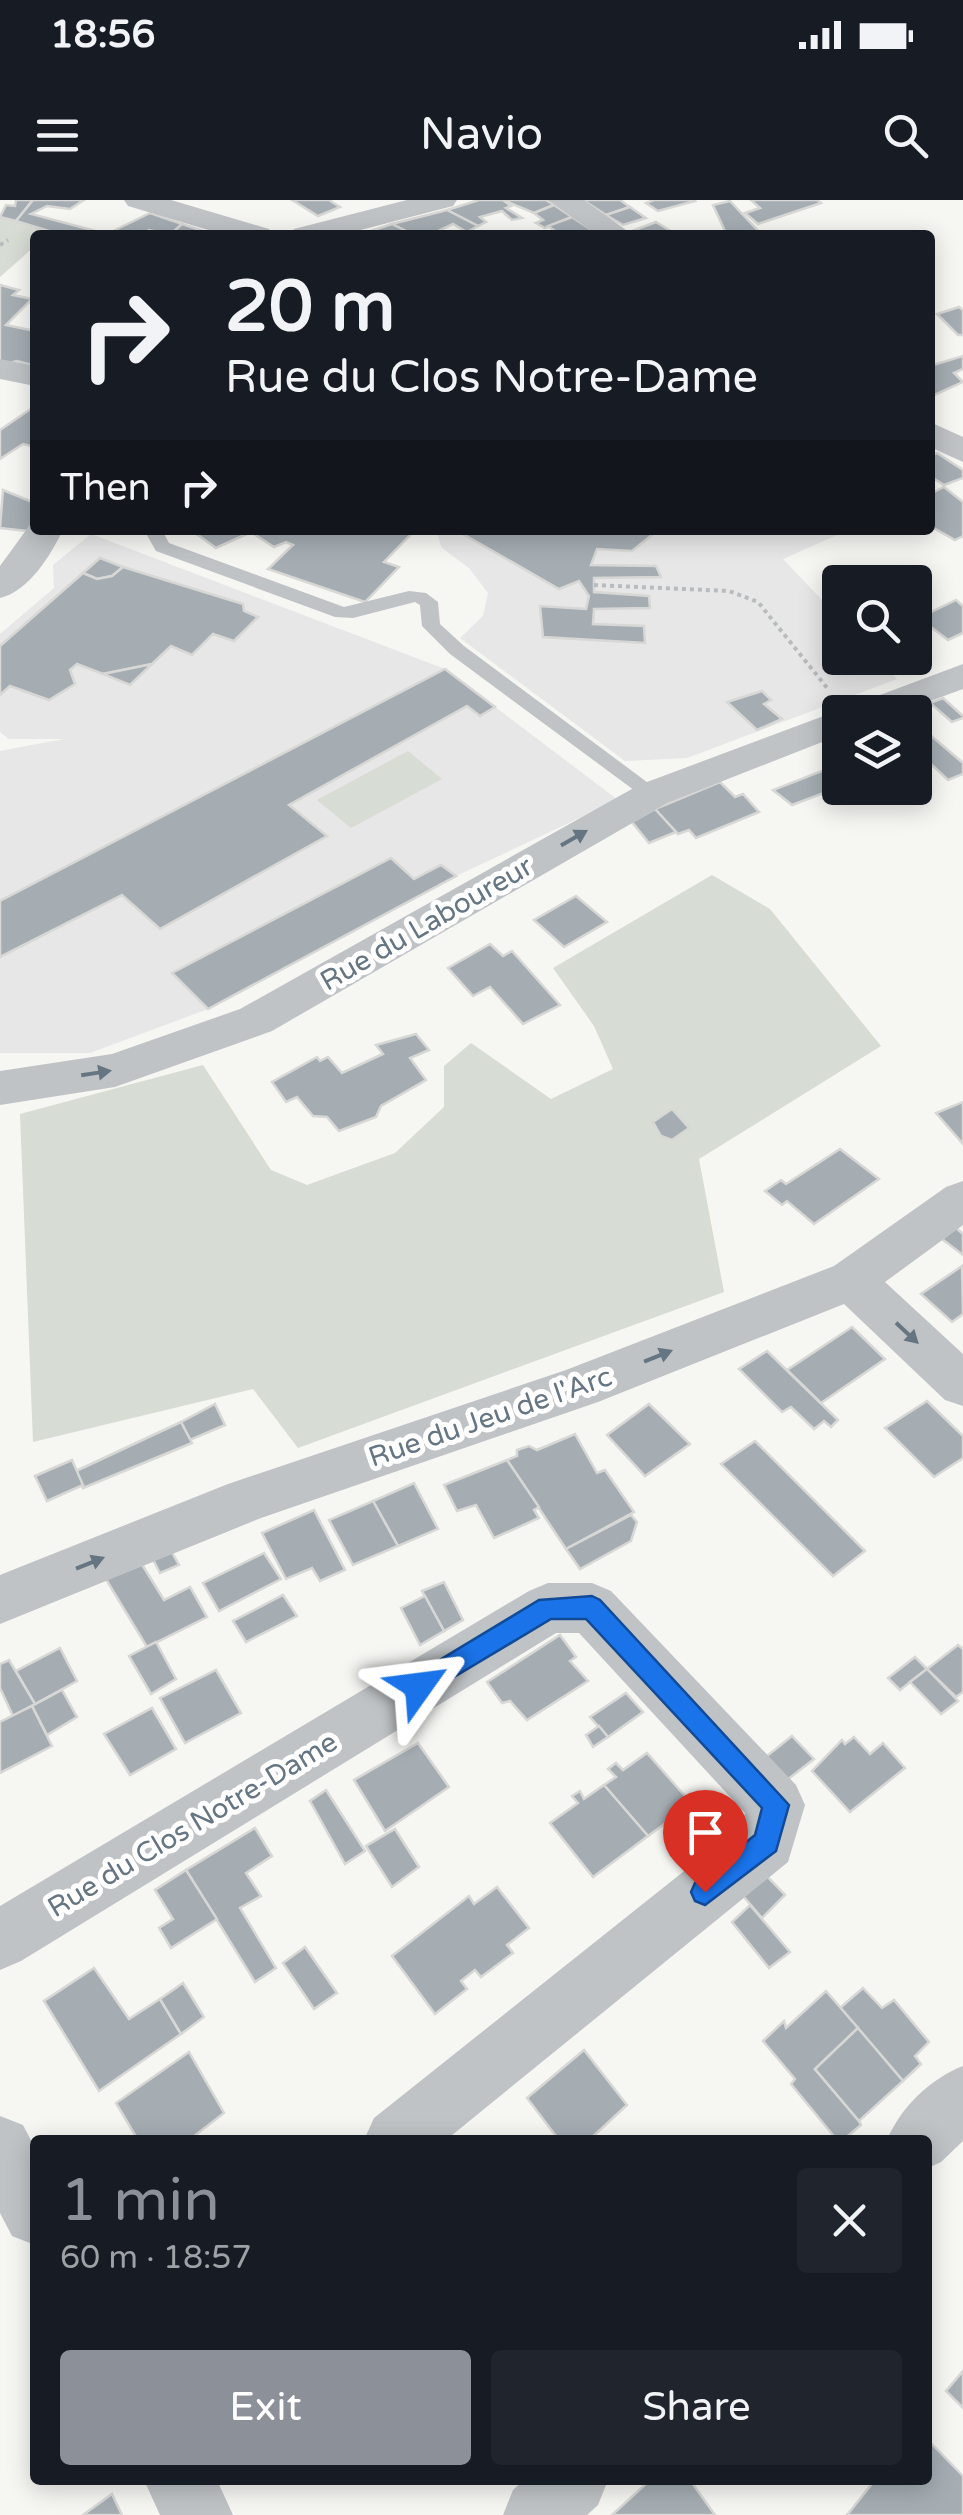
<!DOCTYPE html>
<html lang="en">
<head>
<meta charset="utf-8">
<style>
	:root { --surface:#171b24; --page:#20242c; --text:#f1f3f6; --muted:#9ea1a6; --accent:#8c9099 }
	body { margin:0; font-family:"Varela Round",sans-serif; background:var(--page); color:var(--text); height:100vh; display:flex; flex-direction:column; font-size:38px; white-space:nowrap }
	* { box-sizing:border-box; margin:0 }
	p { font-size:32px; color:var(--muted) }
	.icon { flex:none; width:55px; height:55px; fill:none; stroke:currentColor; stroke-width:2; stroke-linecap:round; stroke-linejoin:round }
	.map { position:relative; flex:1; overflow:hidden }
	.drawer { position:absolute; left:30px; top:1935px; width:902px; height:350px; display:flex; flex-direction:column; background:var(--surface); border-radius:10px; box-shadow:0 5px 25px #0003 }
	.drawer>* { flex:none }
	.hud { position:absolute; left:30px; top:30px; width:905px; height:305px; border-radius:10px; box-shadow:0 5px 25px #0003; background:#171b24; color:var(--text); overflow:hidden }
	.controls { position:absolute; left:822px; top:365px; display:grid; gap:20px }
	.controls a { display:grid; place-items:center; width:110px; height:110px; border-radius:10px; background:var(--surface); box-shadow:0 5px 25px #0003; font-size:50px }
	.pin { position:absolute; display:grid; place-items:center; width:85px; height:85px; color:#fff; margin:-102px -42px; border-radius:50% 50% 50% 0; rotate:-45deg; box-shadow:0 0 10px #0007 }
	.pin .icon { rotate:45deg }
	.me { position:absolute; width:110px; margin:-55px; rotate:59deg; stroke-linejoin:round; filter:drop-shadow(0 0 8px #0008) }
	.turn { display:flex; align-items:center; gap:35px; height:210px; padding:0 30px; font-size:45px }
	.turn .icon { width:130px; height:130px; stroke-width:2.5 }
	.turn b { display:block; font-size:70px; line-height:85px }
	.then { display:flex; align-items:center; height:95px; padding:0 30px; background:#0003; gap:20px; font-size:38px }
	.round { display:grid; place-items:center; flex:none; width:105px; height:105px; border-radius:10px; background:var(--page) }
	.summary { display:flex; align-items:center; justify-content:space-between; height:170px; padding:0 30px }
	h1 { font-size:60px; font-weight:600; line-height:75px; color:var(--accent) }
	.primary-button { display:flex; gap:20px; margin-top:auto; padding:20px 30px }
	.primary-button a { flex:1; height:115px; border-radius:10px; background:var(--accent); color:#fff; font-size:40px; font-weight:600; line-height:115px; text-align:center }
	.primary-button a+a { background:var(--page); color:var(--text) }
	.status { display:flex; justify-content:space-between; align-items:center; height:70px; padding:0 50px; background:var(--surface); direction:ltr }
	.status svg { height:28px; fill:currentColor }
	header { display:flex; justify-content:space-between; align-items:center; height:130px; padding:0 30px; background:var(--surface); font-size:45px; font-weight:600 }
	.map>svg:first-child { display:block }
</style>
</head>
<body>
<div class="status"><b>18:56</b><svg viewBox="0 0 49 12"><path d="M0 12V9h3v3zM5 12V6h3v6zM10 12V3h3v9zM15 12V0h3v12zM26 1h20v11H26zM47 4h2v5h-2z"/></svg></div>
<header><svg class="icon" aria-label="menu" viewBox="0 0 24 24"><path d="M4 6h16M4 12h16M4 18h16"/></svg>Navio<svg class="icon" aria-label="search" viewBox="0 0 24 24"><circle cx="10" cy="10" r="6"/><path d="M15 15l6 6"/></svg></header>
<div class="map">
<svg width="963" height="2315" viewBox="0 0 963 2315">
	<rect width="100%" height="100%" fill="#f6f6f3"/>
	<g fill="#e6e7e6">
		<polygon points="436,330 848,330 783,359 840,419 840,458 877,458 897,479 687,558 625,561 460,438 483,416 488,393 469,368 442,348"/>
		<polygon points="91,334 445,469 618,600 456,676 208,809 90,853 0,853 0,551 64,539 9,539 0,532 0,434 54,388 53,365"/>
	</g>
	<g fill="#d7dcd4">
		<polygon points="0,17 51,32 35,35 35,46 0,77"/>
		<polygon points="408,551 442,579 351,628 317,600"/>
		<polygon points="712,675 770,709 881,846 699,959 724,1092 298,1248 253,1189 33,1242 20,914 203,865 271,970 307,985 395,953 444,907 444,866 471,843 551,899 613,869 594,826 553,768"/>
	</g>
	<g fill="#a5adb3" stroke="#d7d7d5" stroke-width="2.5">
		<polygon points="16,0 33,0 16,21 0,17 6,5 15,6"/>
		<polygon points="33,0 84,0 70,9 47,6 31,14 103,33 62,35 16,21"/>
		<polygon points="292,0 329,0 340,7 318,16"/>
		<polygon points="479,0 503,0 511,6 506,8 522,18 512,20 502,11 480,17 486,22 478,26 447,10"/>
		<polygon points="503,0 546,0 554,5 534,13"/>
		<polygon points="583,0 620,0 630,7 606,15"/>
		<polygon points="654,0 694,0 695,1 658,11 646,3"/>
		<polygon points="817,0 821,3 758,24 745,13 760,8 751,0"/>
		<polygon points="730,1 762,35 725,31 713,5"/>
		<polygon points="554,5 572,17 545,28 536,23 543,20 534,13"/>
		<polygon points="630,7 646,18 623,25 606,15"/>
		<polygon points="447,10 478,26 467,32 453,24 430,35 414,35 392,24"/>
		<polygon points="150,13 182,24 170,35 149,30 142,35 105,35"/>
		<polygon points="572,17 599,35 561,35 548,26"/>
		<polygon points="656,22 677,35 639,35 632,31"/>
		<polygon points="182,24 215,35 170,35"/>
		<polygon points="392,24 414,35 362,35 368,32"/>
		<polygon points="0,85 19,90 13,95 32,99 6,125 35,131 35,172 31,170 33,165 17,161 0,165"/>
		<polygon points="959,107 963,110 963,135 958,135 937,114"/>
		<polygon points="963,156 963,169 954,173 963,182 930,197 930,166"/>
		<polygon points="35,206 35,247 23,244 0,259 0,230"/>
		<polygon points="937,253 963,270 963,278 944,285 930,276 930,256"/>
		<polygon points="944,287 963,302 963,336 955,340 930,326 930,294"/>
		<polygon points="3,290 35,303 35,320 27,331 0,328"/>
		<polygon points="191,330 307,332 415,330 384,362 399,367 365,402 268,369 293,345 286,342 274,347 251,332 216,348"/>
		<polygon points="456,330 658,330 632,351 597,349 591,365 656,366 661,377 594,378 594,392 649,396 650,408 594,409 593,424 644,426 645,443 543,437 540,406 586,409 589,396 579,381 559,389"/>
		<polygon points="100,358 123,367 112,376 97,379 83,373"/>
		<polygon points="123,367 243,404 244,411 258,417 234,441 213,434 192,455 171,446 152,464 103,474 77,464 70,470 75,484 49,500 10,486 0,495 0,446 83,373 97,379 112,376"/>
		<polygon points="956,400 963,406 963,433 948,440 919,418"/>
		<polygon points="152,464 130,485 103,474"/>
		<polygon points="445,469 495,507 480,516 467,506 289,605 327,636 160,729 122,695 0,757 0,701"/>
		<polygon points="762,491 771,500 764,504 782,519 757,530 727,502"/>
		<polygon points="943,498 963,516 963,518 952,522 930,503"/>
		<polygon points="915,522 963,563 963,574 948,580 915,549"/>
		<polygon points="837,565 840,587 792,605 773,590"/>
		<polygon points="720,582 735,597 743,594 759,612 696,638 689,630 678,634 655,609"/>
		<polygon points="655,609 676,632 649,643 632,622"/>
		<polygon points="391,658 414,679 441,665 456,676 208,809 172,773"/>
		<polygon points="576,696 607,722 564,747 534,720"/>
		<polygon points="490,744 503,756 512,751 560,805 523,824 490,787 473,796 448,768"/>
		<polygon points="416,834 429,850 410,858 426,880 381,906 376,917 339,931 327,917 313,916 297,897 286,902 272,882 317,857 320,861 328,857 342,873 383,854 376,845"/>
		<polygon points="963,902 963,944 936,913"/>
		<polygon points="672,909 689,928 672,940 661,936 653,922"/>
		<polygon points="840,949 879,979 814,1024 787,1001 782,1005 765,991 781,980 786,984"/>
		<polygon points="956,1028 963,1034 963,1055 942,1039"/>
		<polygon points="962,1066 963,1114 952,1122 921,1094"/>
		<polygon points="852,1127 885,1159 821,1203 787,1170"/>
		<polygon points="767,1151 838,1220 831,1227 824,1221 814,1229 791,1207 782,1212 739,1169"/>
		<polygon points="927,1201 963,1236 963,1258 934,1277 885,1228"/>
		<polygon points="215,1204 225,1225 190,1240 181,1222"/>
		<polygon points="649,1204 690,1244 645,1276 607,1235"/>
		<polygon points="181,1222 192,1243 83,1288 76,1271"/>
		<polygon points="575,1234 597,1273 605,1270 634,1312 566,1349 507,1260 517,1256 517,1250 529,1246 537,1250"/>
		<polygon points="755,1241 865,1351 833,1376 721,1264"/>
		<polygon points="72,1260 83,1285 47,1301 35,1276"/>
		<polygon points="507,1260 539,1307 534,1310 539,1318 494,1338 476,1305 457,1311 444,1285"/>
		<polygon points="414,1283 438,1329 398,1346 373,1301"/>
		<polygon points="373,1301 398,1346 353,1365 329,1320"/>
		<polygon points="314,1310 345,1370 320,1381 312,1368 286,1379 262,1333"/>
		<polygon points="631,1315 637,1322 631,1341 580,1369 566,1349"/>
		<polygon points="169,1347 179,1365 160,1373 150,1354"/>
		<polygon points="264,1353 281,1379 219,1411 203,1383"/>
		<polygon points="138,1358 164,1400 190,1387 207,1417 147,1447 104,1376"/>
		<polygon points="444,1382 463,1420 444,1431 422,1391"/>
		<polygon points="283,1395 297,1416 246,1442 233,1421"/>
		<polygon points="425,1396 444,1431 420,1445 401,1408"/>
		<polygon points="560,1435 576,1457 570,1461 588,1481 527,1520 510,1501 502,1503 487,1482"/>
		<polygon points="156,1442 176,1479 151,1494 129,1456"/>
		<polygon points="958,1445 963,1449 963,1492 956,1497 927,1469"/>
		<polygon points="60,1448 77,1481 35,1504 16,1471"/>
		<polygon points="915,1457 927,1469 900,1490 888,1478"/>
		<polygon points="9,1460 35,1504 13,1516 0,1488 0,1464"/>
		<polygon points="927,1469 958,1501 941,1514 910,1482"/>
		<polygon points="216,1470 241,1513 185,1543 160,1498"/>
		<polygon points="62,1490 77,1517 47,1535 32,1506"/>
		<polygon points="626,1493 643,1512 608,1537 590,1517"/>
		<polygon points="32,1506 52,1546 0,1573 0,1522"/>
		<polygon points="152,1508 176,1549 130,1575 104,1534"/>
		<polygon points="599,1526 608,1537 593,1547 586,1535"/>
		<polygon points="792,1536 814,1559 778,1587 757,1564"/>
		<polygon points="854,1537 870,1554 883,1543 905,1568 850,1612 812,1571 842,1540 845,1544"/>
		<polygon points="418,1543 449,1587 385,1631 354,1580"/>
		<polygon points="647,1553 692,1604 648,1636 604,1585 616,1577 608,1569 616,1563 623,1570"/>
		<polygon points="604,1585 648,1636 593,1677 550,1623 578,1603 572,1596 580,1591 584,1599"/>
		<polygon points="326,1590 365,1651 345,1664 310,1601"/>
		<polygon points="255,1628 272,1656 246,1673 261,1696 240,1708 276,1768 255,1782 186,1670"/>
		<polygon points="395,1629 419,1667 392,1687 366,1646"/>
		<polygon points="186,1670 217,1719 171,1748 159,1728 173,1719 155,1690"/>
		<polygon points="762,1671 785,1695 762,1718 738,1690"/>
		<polygon points="497,1687 529,1728 507,1745 513,1753 481,1777 475,1770 461,1781 467,1789 435,1814 392,1756 469,1696 474,1704"/>
		<polygon points="750,1705 790,1752 769,1768 732,1722"/>
		<polygon points="305,1747 337,1793 314,1809 283,1763"/>
		<polygon points="94,1768 129,1819 160,1799 181,1834 99,1891 44,1801"/>
		<polygon points="183,1783 204,1817 181,1834 160,1799"/>
		<polygon points="863,1788 882,1808 894,1800 929,1842 915,1856 921,1864 903,1881 840,1808"/>
		<polygon points="826,1791 858,1828 815,1869 859,1921 861,1925 843,1940 837,1940 791,1884 795,1879 763,1841 784,1821 786,1828"/>
		<polygon points="858,1828 903,1881 859,1921 815,1869"/>
		<polygon points="584,1850 627,1905 589,1940 559,1940 527,1898"/>
		<polygon points="189,1852 224,1913 189,1940 138,1940 116,1903"/>
		<polygon points="963,2171 963,2208 946,2191"/>
		<polygon points="928,2240 963,2276 963,2315 847,2315 875,2280 928,2280"/>
		<polygon points="650,2280 690,2280 715,2315 612,2315"/>
		<polygon points="112,2294 122,2315 83,2315"/>
	</g>
	<g fill="none" stroke-linecap="round" stroke-linejoin="round">
		<g stroke="#b9bcbe" stroke-width="4" stroke-dasharray="4 4" stroke-linecap="butt">
			<polyline points="0,45 8,40"/>
			<polyline points="594,385 729,391 758,402 828,489"/>
		</g>
		<polygon fill="#bfc3c6" fill-rule="evenodd" points="144,330 162,330 169,343 344,407 409,391 426,393 438,402 440,424 464,446 663,594 660,599 646,599 450,454 422,426 420,405 415,402 353,418 335,417 156,351"/>
		<g fill="#bfc3c6" fill-rule="evenodd">
			<polygon points="124,0 171,0 269,29 273,35 225,35 128,6"/>
			<polygon points="407,0 457,0 453,6 341,35 290,35 294,29"/>
			<polygon points="548,0 584,0 633,35 597,35"/>
			<polygon points="0,159 35,166 35,186 0,179"/>
			<polygon points="930,222 963,237 963,262 930,247"/>
			<path d="M 32,322 L 35,330 L 63,330 C 50,356 29,391 0,398 L 0,366 Z"/>
			<polygon points="963,464 963,489 900,512 840,512 840,535 667,603 272,831 115,887 0,905 0,871 112,854 240,809 639,585"/>
			<polygon points="963,981 963,1025 885,1082 963,1154 963,1206 945,1200 844,1104 598,1202 261,1318 0,1424 0,1375 228,1284 566,1170 834,1066 946,987"/>
			<polygon points="548,1383 592,1383 611,1391 796,1585 805,1605 788,1662 446,1940 364,1940 374,1918 742,1625 745,1613 579,1433 556,1433 21,1761 0,1770 0,1706 529,1391"/>
			<path d="M 963,1866 L 963,1941 L 941,1962 L 928,1968 L 928,1940 L 887,1940 C 901,1907 930,1879 963,1866 Z"/>
			<polygon points="0,1916 23,1925 35,1948 35,2045 12,2036 0,2013"/>
			<polygon points="144,2280 217,2280 233,2315 160,2315"/>
			<polygon points="524,2280 608,2280 598,2305 587,2315 503,2315 513,2290"/>
		</g>
	</g>
	<defs><path id="oneway-solid" d="M-6-.8H1V-3.2L6.5 0L1 3.2V.8H-6Z" transform="scale(2.5)"/></defs>
	<g fill="#667582">
		<use href="#oneway-solid" transform="translate(574 638) rotate(-30)"/>
		<use href="#oneway-solid" transform="translate(96 873) rotate(-9)"/>
		<use href="#oneway-solid" transform="translate(907 1133) rotate(43)"/>
		<use href="#oneway-solid" transform="translate(658 1156) rotate(-22)"/>
		<use href="#oneway-solid" transform="translate(90 1363) rotate(-22)"/>
	</g>
	<polygon fill="#1a73e8" stroke="#114b97" stroke-width="2.5" points="592,1396 600,1400 789,1605 776,1651 705,1705 695,1701 691,1692 695,1683 755,1635 762,1608 586,1419 551,1419 419,1498 410,1495 406,1486 410,1478 539,1400"/>
	<g text-anchor="middle" stroke-width="10" stroke-linejoin="round" paint-order="stroke">
		<g font-size="28" fill="#667582" stroke="#fff">
			<text transform="translate(426 723) rotate(-30)" y="10">Rue du Laboureur</text>
			<text transform="translate(490 1216) rotate(-19)" y="10">Rue du Jeu de l'Arc</text>
			<text transform="translate(192 1624) rotate(-31)" y="10">Rue du Clos Notre-Dame</text>
		</g>
	</g>
</svg>
<div class="controls">
<a><svg class="icon" aria-label="search" viewBox="0 0 24 24"><circle cx="10" cy="10" r="6"/><path d="M15 15l6 6"/></svg></a>
<a><svg class="icon" aria-label="layers" viewBox="0 0 24 24"><path d="M12 4l9 5-9 5-9-5zM3 14l9 5 9-5"/></svg></a>
</div>
<div class="pin" style="left:705px;top:1692px;background:#d93025"><svg class="icon" aria-label="arrive" viewBox="0 0 24 24"><path d="M6 21V4h12l-3 4 3 4H6"/></svg></div>
<svg class="me" style="left:419px;top:1486px" viewBox="-20 -20 40 40"><path d="M0-17L14 15 0 8-14 15z" fill="#1a73e8" stroke="#fff" stroke-width="4"/></svg>
<div class="hud">
<div class="turn"><svg class="icon" aria-label="right" viewBox="0 0 24 24"><path d="M7 20v-9h11M14 6l5 5-5 5"/></svg><div><b>20 m</b>Rue du Clos Notre-Dame</div></div>
<div class="then">Then<svg class="icon" aria-label="right" viewBox="0 0 24 24"><path d="M7 20v-9h11M14 6l5 5-5 5"/></svg></div>
</div>
<section class="drawer">
<div class="summary"><div><h1>1 min</h1><p>60 m · 18:57</p></div><a class="round"><svg class="icon" aria-label="close" viewBox="0 0 24 24"><path d="M6 6l12 12M18 6L6 18"/></svg></a></div>
<div class="primary-button"><a>Exit</a><a>Share</a></div>
</section>
</div>
</body>
</html>
